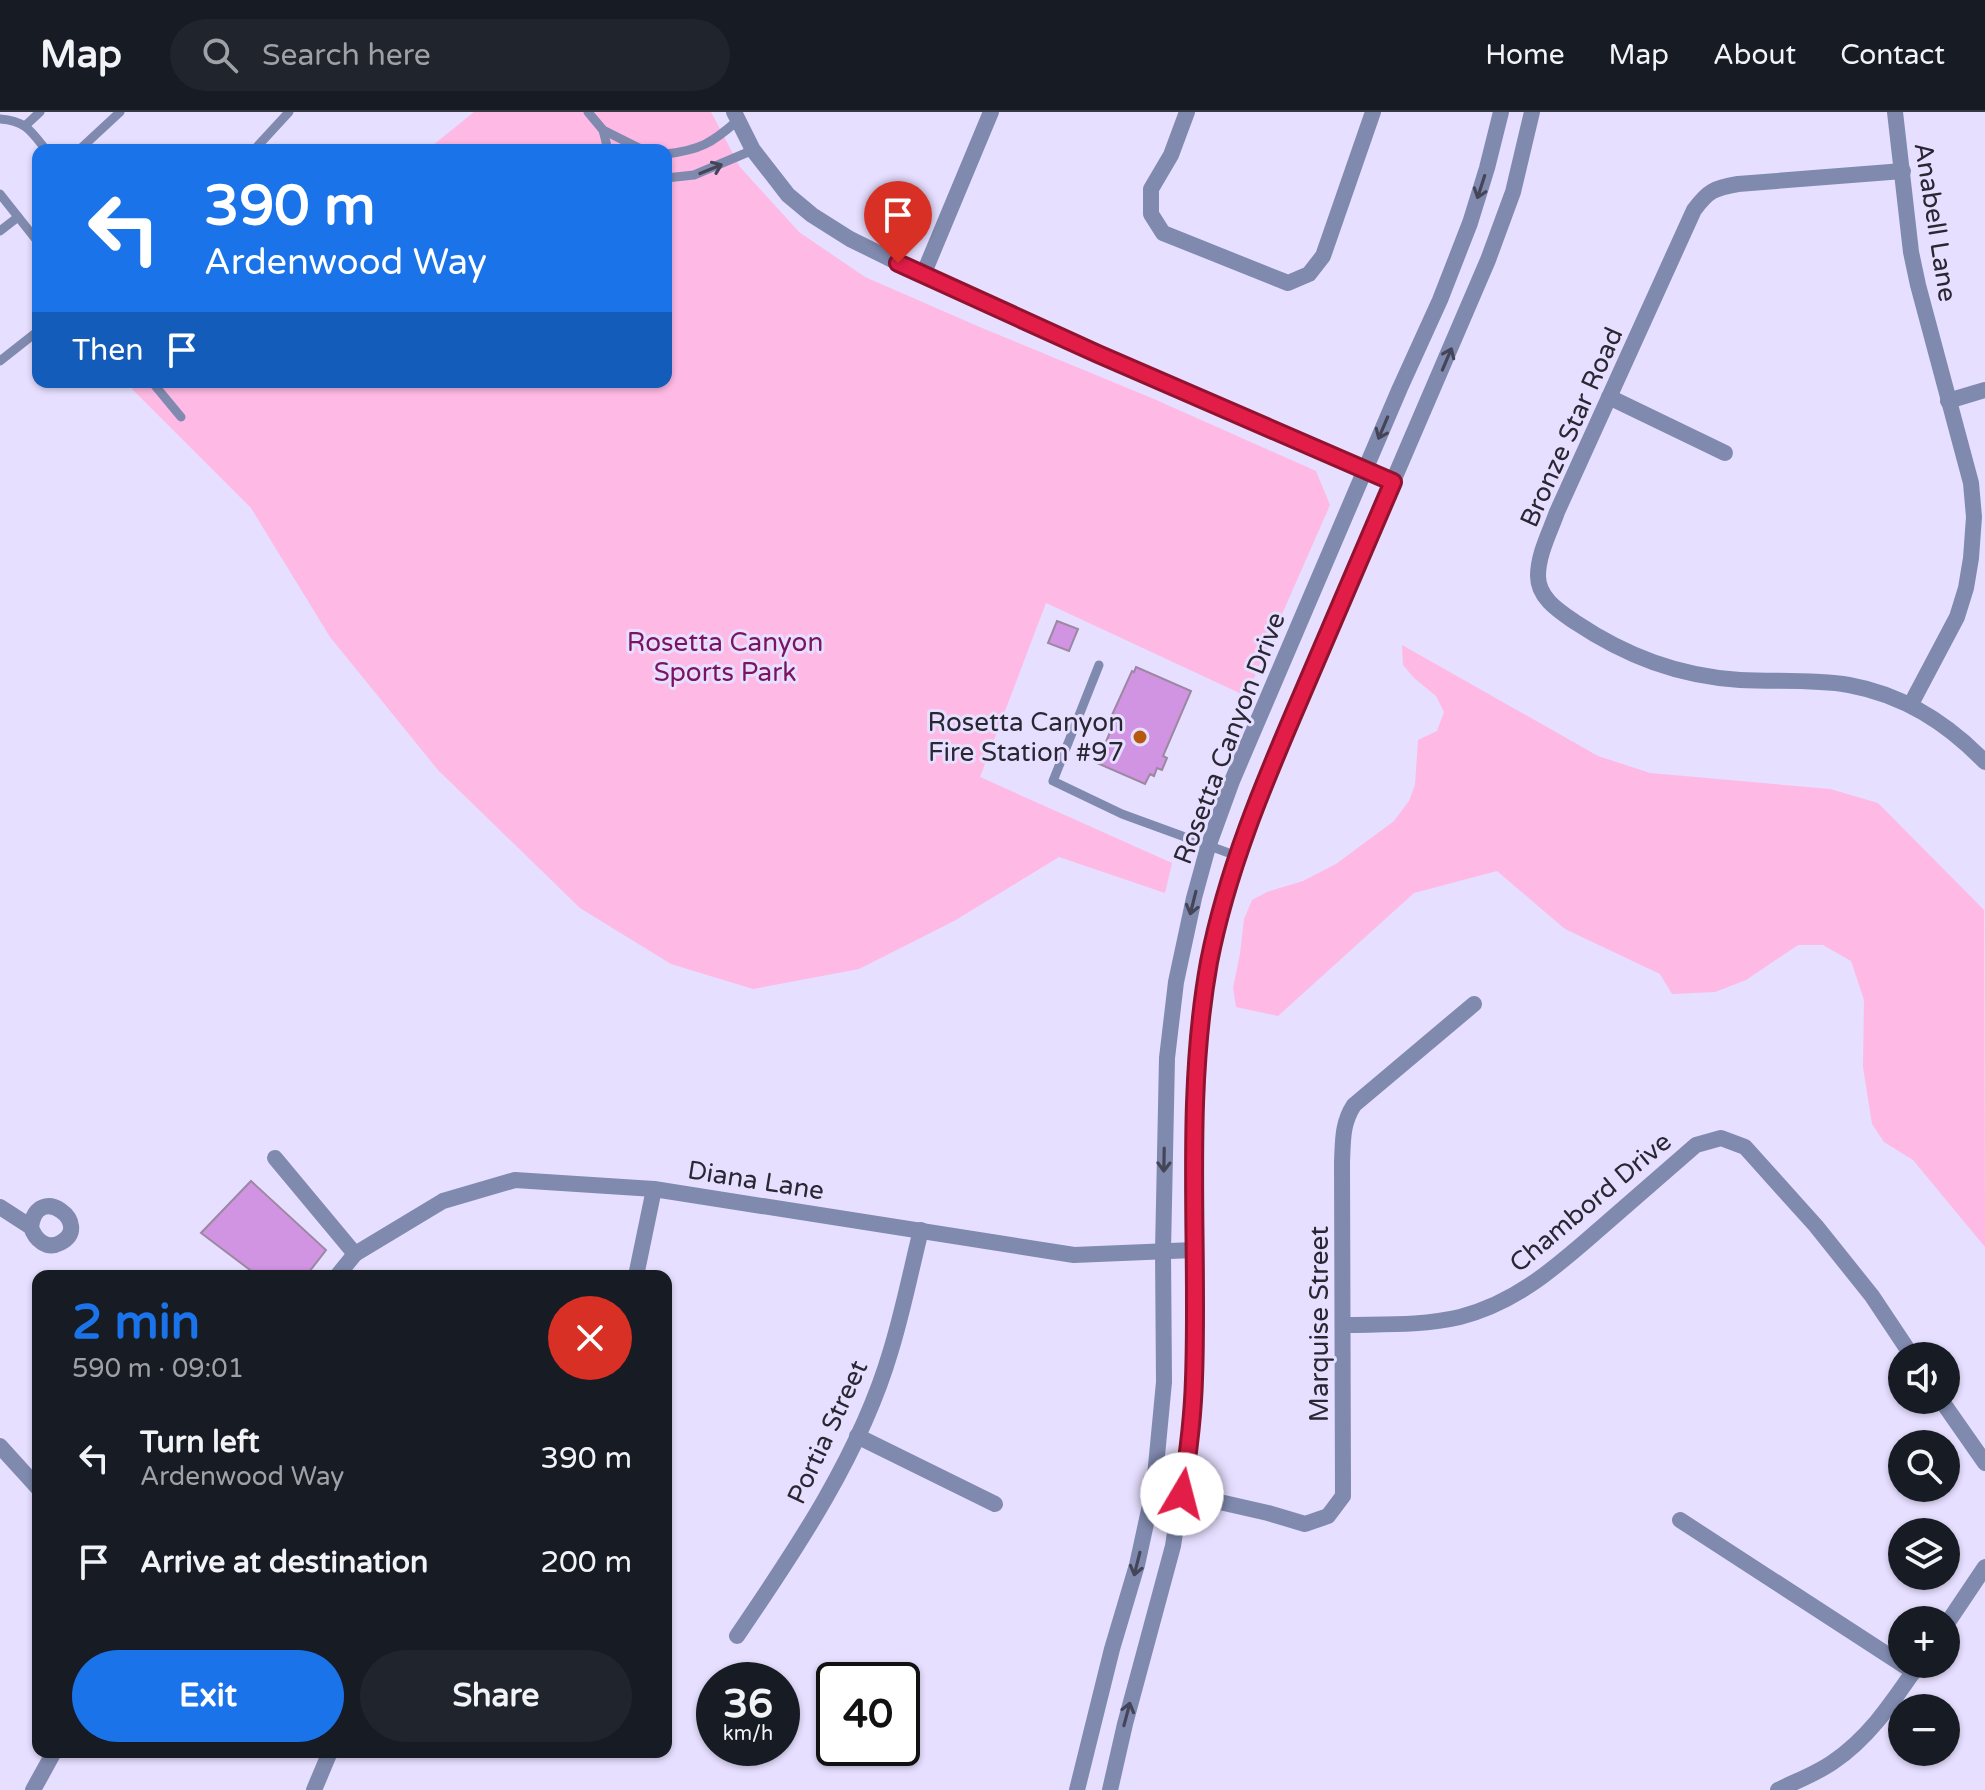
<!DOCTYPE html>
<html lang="en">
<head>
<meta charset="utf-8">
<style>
	:root { --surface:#171b24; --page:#20242c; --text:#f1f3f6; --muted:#9ea1a6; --line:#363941; --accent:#1a73e8 }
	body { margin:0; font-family:"Varela Round",sans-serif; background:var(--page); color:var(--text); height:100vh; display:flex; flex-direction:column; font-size:30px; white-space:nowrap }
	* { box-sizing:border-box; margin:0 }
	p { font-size:26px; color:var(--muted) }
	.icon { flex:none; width:44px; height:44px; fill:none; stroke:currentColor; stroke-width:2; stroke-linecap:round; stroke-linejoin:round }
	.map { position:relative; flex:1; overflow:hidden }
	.side { position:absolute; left:32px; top:1158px; width:640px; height:488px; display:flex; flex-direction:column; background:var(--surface); border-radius:16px; box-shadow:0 2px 6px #0004 }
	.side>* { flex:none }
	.top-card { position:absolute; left:32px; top:32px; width:640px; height:244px; border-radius:16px; box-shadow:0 2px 6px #0004; background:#1a73e8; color:#fff; overflow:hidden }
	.tools { position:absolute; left:1888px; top:1230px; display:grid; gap:16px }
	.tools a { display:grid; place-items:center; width:72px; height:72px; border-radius:50%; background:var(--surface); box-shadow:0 2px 6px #0004; font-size:40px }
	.speed { position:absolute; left:696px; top:1550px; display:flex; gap:16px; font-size:40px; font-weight:700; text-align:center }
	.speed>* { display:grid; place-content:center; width:104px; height:104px; border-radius:50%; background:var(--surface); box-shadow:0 2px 6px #0004; line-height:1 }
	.speed small { font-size:20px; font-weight:400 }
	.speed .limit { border:4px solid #111; border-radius:12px; background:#fff; color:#111 }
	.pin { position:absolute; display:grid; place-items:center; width:68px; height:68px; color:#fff; margin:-82px -34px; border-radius:50% 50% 50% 0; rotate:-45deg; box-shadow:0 0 8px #0007 }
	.pin .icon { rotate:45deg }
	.me { position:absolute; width:88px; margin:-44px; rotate:8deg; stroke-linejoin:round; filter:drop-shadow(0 0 6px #0008) }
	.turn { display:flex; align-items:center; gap:28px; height:168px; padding:0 40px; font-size:36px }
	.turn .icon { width:104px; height:104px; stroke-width:2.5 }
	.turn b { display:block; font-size:56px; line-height:68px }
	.then { display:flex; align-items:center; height:76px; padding:0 40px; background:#0003; gap:16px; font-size:30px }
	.round { display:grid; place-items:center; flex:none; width:84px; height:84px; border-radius:42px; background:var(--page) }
	.headline { display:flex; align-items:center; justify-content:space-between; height:136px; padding:0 40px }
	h1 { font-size:48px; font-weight:700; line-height:60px; color:var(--accent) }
	.cta { display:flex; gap:16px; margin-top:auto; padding:16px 40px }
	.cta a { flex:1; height:92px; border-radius:48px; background:var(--accent); color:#fff; font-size:32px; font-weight:700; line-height:92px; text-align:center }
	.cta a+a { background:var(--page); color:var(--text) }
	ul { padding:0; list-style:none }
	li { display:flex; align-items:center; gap:24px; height:104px; padding:0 40px }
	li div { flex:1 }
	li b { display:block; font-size:30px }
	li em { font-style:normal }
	header { display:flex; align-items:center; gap:48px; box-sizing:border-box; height:112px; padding:0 40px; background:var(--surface); border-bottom:2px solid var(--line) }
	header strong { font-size:38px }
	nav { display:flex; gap:44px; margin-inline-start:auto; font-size:28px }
	.search { width:560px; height:72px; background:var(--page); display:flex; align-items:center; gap:20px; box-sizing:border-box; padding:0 28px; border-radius:44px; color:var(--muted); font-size:30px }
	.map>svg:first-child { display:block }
</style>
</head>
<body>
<header>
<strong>Map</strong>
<div class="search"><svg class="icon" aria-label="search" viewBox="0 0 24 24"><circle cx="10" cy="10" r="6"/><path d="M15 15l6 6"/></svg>Search here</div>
<nav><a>Home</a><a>Map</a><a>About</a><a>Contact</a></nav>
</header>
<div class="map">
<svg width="1985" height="1678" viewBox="0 0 1985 1678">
	<rect width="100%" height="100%" fill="#e6dfff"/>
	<g fill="#feb9e4">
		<polygon points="474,0 711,0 740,55 799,120 865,165 982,216 1154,287 1316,359 1330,393 1246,584 1046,491 980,665 1172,751 1165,781 1059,745 954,809 859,857 753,877 671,852 580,796 438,658 330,525 251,396 132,277 141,270 666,270 666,38 427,38"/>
		<polygon points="1402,533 1598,644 1650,661 1830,677 1878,691 1984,798 1985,1135 1913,1048 1884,1030 1872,1012 1863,955 1864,888 1851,849 1823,833 1798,833 1746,868 1715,880 1672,882 1660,862 1565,817 1497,759 1414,781 1278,904 1236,895 1233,876 1240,842 1244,807 1252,788 1267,780 1303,769 1336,752 1394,709 1409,689 1415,673 1418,628 1437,619 1444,600 1436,584 1414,566 1403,553"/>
	</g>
	<g fill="#d194e2" stroke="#9c88a1" stroke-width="2">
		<polygon points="1057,509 1078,517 1069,539 1048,531"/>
		<polygon points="1136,555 1191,579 1163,644 1167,646 1162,658 1157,656 1154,664 1150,662 1145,672 1097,651 1116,606 1112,603 1132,559 1134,560"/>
		<polygon points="251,1069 326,1138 306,1164 258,1164 201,1121"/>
	</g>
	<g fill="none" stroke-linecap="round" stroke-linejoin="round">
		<g stroke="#808aaf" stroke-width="9">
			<polyline points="588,0 603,18 643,38"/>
			<path d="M 0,7 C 26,9 31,19 46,38"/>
			<polyline points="26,13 40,0"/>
			<polyline points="603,18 608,38"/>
			<polyline points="79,38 120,0"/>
			<polyline points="254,38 289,0"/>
			<path d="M 666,42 C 700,38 712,31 737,9"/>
			<polyline points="666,66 694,63 753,38"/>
			<polyline points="0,82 38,130"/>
			<polyline points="0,119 18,105"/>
			<polyline points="0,249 38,219"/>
			<polyline points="152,270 181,305"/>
			<polyline points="1099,553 1053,669 1122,702 1237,744"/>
		</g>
		<g stroke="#808aaf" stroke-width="16">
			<polyline points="734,0 753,38 788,83 812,103 850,127 923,163 1098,242 1393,370"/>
			<polyline points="1187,0 1171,43 1151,77 1151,102 1163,121 1288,171 1309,162 1323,144 1373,0"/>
			<polyline points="1895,0 1911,140 1918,173 1971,371 1974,405 1971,446 1966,476 1957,505 1911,592"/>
			<path d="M 1903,59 L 1738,72 C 1714,76 1708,79 1694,98 L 1557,400 C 1550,420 1538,442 1538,464 C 1538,486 1559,499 1575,510 C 1626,544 1678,564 1740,568 C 1776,570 1813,567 1849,573 C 1904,583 1947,611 1985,650"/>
			<polyline points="923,163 991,0"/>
			<polyline points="1609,285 1725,341"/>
			<polyline points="1948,289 1985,278"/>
			<polyline points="275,1046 355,1142"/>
			<path d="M 0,1095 L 31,1115 C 35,1128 47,1138 60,1131 C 95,1113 37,1068 31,1115"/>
			<polyline points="337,1164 355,1142 443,1089 515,1068 654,1077 1074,1143 1194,1138"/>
			<polyline points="636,1164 654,1077"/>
			<path d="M 1344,1213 C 1382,1212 1422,1214 1460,1205 C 1519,1190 1559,1152 1603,1114 C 1634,1087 1665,1060 1696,1033 L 1721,1026 L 1745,1035 L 1816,1114 L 1872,1184 L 1912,1244"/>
			<polyline points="1941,1288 1985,1351"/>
			<polyline points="857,1324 995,1392"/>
			<polyline points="0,1334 38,1376"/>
			<path d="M 1154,1375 L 1268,1401 L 1305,1412 L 1328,1404 L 1343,1384 L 1342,1050 C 1343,1029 1342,1011 1354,993 L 1474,892"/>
			<polyline points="1680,1408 1914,1560"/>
			<polyline points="1946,1513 1985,1455"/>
			<path d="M 737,1524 C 797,1436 861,1341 891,1238 C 903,1199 911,1158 921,1118"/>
			<polyline points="33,1678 54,1640"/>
			<polyline points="314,1678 330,1640"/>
			<path d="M 1778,1678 C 1796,1669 1816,1662 1833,1650 C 1870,1625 1893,1589 1918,1553"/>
		</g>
		<g stroke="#808aaf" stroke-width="16">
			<polyline points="1077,1678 1112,1537 1137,1453 1154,1375 1164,1270 1163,1139 1167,946 1176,870 1194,786 1208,735 1232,669 1400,276 1440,188 1470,111 1487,56 1501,0"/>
			<polyline points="1110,1678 1125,1612 1173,1434 1191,1313 1194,1265 1194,1037 1198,934 1209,851 1225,780 1257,686 1488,148 1513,80 1532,0"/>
		</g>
	</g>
	<defs><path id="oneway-shaft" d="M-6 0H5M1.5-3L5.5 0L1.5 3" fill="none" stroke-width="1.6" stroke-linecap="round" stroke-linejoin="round" transform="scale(2)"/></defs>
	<g stroke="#444558">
		<use href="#oneway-shaft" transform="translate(711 57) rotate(-22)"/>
		<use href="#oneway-shaft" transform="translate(1481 75) rotate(108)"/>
		<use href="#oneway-shaft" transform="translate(1447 247) rotate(-67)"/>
		<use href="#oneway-shaft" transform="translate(1383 316) rotate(113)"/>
		<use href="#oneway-shaft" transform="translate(1193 791) rotate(104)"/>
		<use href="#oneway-shaft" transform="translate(1164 1048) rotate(91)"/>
		<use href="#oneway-shaft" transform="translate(1137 1452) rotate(104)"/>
		<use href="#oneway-shaft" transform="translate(1127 1602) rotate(-75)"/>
	</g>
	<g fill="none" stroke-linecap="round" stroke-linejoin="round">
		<g stroke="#92132f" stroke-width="20">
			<path id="route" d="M 898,151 L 1098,242 L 1393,370 C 1362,442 1331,515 1300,587 C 1263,673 1227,758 1209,850 C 1184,988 1199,1128 1194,1267 C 1193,1306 1188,1344 1182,1382"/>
		</g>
		<use href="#route" stroke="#e11d48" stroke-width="14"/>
	</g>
	<circle fill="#b7580f" stroke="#e6dfff" stroke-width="3" cx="1140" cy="625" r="8"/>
	<g text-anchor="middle" stroke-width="6" stroke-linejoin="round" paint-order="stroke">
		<g font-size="26" fill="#2a2733" stroke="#e6dfff">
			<text transform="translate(1936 110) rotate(81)" y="9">Anabell Lane</text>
			<text transform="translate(1571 315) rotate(-66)" y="9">Bronze Star Road</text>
			<text transform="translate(1229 626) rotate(-69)" y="9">Rosetta Canyon Drive</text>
			<text transform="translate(756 1068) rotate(9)" y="9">Diana Lane</text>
			<text transform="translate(1590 1090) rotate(-40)" y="9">Chambord Drive</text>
			<text transform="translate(1319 1212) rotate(-90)" y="9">Marquise Street</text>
			<text transform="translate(827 1320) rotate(-65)" y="9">Portia Street</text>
		</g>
		<g font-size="26" fill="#7b135f" stroke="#e6dfff">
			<text x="725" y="539">Rosetta Canyon<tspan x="725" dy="30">Sports Park</tspan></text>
		</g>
		<g font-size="26" fill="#2a2733" stroke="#e6dfff" text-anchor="end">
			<text x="1124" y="619">Rosetta Canyon<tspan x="1124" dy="30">Fire Station #97</tspan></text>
		</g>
	</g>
</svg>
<div class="tools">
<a><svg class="icon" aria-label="sound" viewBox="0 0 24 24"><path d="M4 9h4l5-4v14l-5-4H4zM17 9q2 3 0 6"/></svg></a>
<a><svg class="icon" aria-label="search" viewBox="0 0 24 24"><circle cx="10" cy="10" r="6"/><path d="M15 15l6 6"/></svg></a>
<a><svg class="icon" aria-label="layers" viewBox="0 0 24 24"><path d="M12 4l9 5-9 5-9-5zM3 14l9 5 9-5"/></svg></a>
<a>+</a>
<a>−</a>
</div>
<div class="speed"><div>36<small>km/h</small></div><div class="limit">40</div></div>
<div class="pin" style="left:898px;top:151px;background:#d93025"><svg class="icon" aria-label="arrive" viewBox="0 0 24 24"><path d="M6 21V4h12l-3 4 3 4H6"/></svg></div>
<svg class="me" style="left:1182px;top:1382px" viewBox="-20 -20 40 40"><circle r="19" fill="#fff"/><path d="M0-13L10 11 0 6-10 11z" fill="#e11d48"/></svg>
<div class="top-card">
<div class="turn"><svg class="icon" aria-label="left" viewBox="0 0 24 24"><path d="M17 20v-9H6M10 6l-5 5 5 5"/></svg><div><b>390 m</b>Ardenwood Way</div></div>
<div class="then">Then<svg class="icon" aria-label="arrive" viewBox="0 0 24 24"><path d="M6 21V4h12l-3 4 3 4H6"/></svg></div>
</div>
<section class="side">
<div class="headline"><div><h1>2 min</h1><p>590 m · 09:01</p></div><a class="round" style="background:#d93025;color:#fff"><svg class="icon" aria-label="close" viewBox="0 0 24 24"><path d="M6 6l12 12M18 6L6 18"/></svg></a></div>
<ul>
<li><svg class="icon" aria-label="left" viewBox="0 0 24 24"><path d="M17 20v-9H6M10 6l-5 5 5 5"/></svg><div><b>Turn left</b><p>Ardenwood Way</p></div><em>390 m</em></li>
<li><svg class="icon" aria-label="arrive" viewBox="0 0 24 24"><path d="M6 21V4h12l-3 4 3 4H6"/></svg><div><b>Arrive at destination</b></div><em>200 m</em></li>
</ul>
<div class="cta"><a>Exit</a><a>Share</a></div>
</section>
</div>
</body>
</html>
